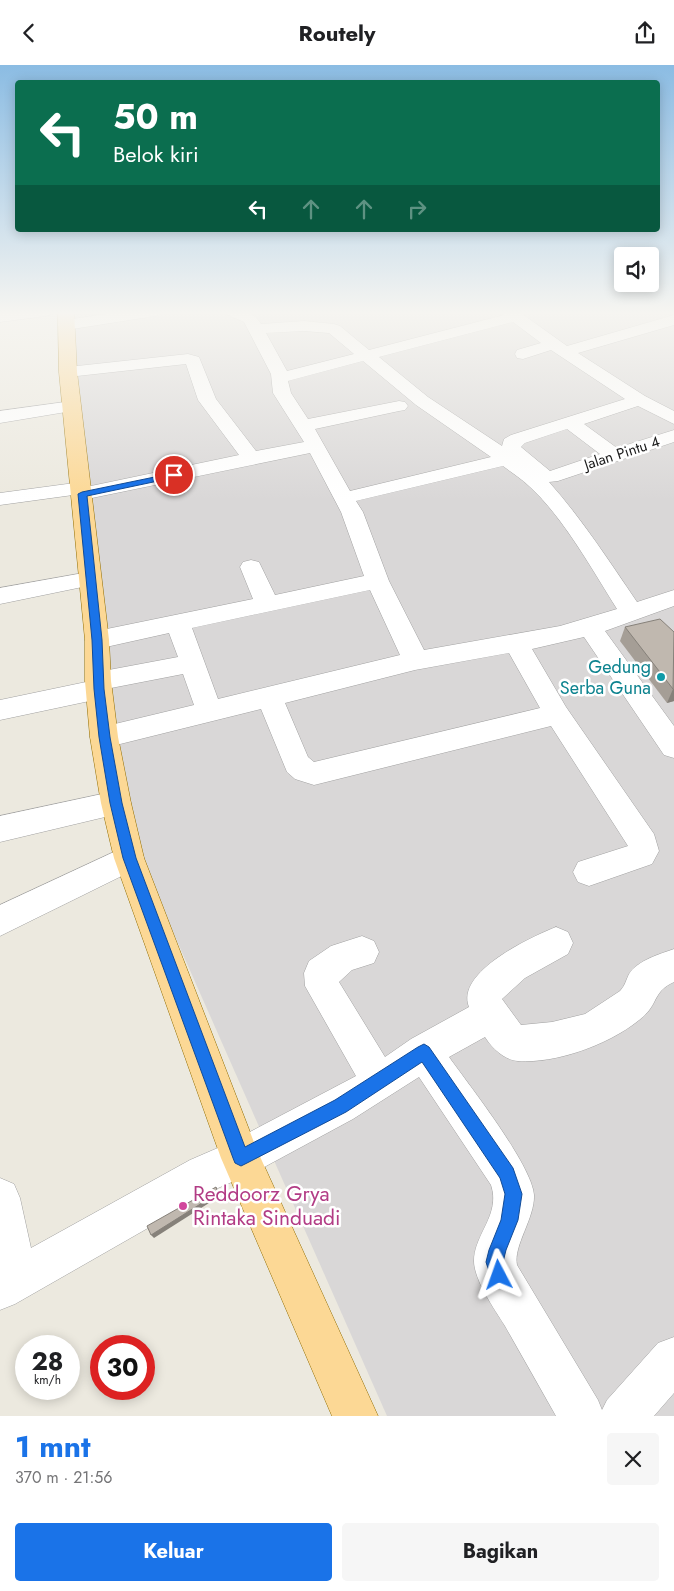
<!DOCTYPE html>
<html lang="id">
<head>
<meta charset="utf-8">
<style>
	:root { --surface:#fff; --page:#f6f6f6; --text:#202124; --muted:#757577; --accent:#1a73e8 }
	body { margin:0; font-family:Jost,sans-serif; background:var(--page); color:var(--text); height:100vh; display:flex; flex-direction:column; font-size:19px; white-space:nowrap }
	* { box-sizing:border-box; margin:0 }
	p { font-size:16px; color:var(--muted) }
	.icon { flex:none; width:28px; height:28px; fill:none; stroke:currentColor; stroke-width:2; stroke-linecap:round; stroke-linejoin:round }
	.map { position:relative; height:1351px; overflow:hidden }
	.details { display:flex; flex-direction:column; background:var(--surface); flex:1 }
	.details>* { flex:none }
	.hud { position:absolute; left:15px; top:15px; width:645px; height:152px; border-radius:5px; box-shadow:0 2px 12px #0003; background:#0b6e4f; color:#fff; overflow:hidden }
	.tools { position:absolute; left:614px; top:182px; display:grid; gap:10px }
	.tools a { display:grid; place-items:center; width:45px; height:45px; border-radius:5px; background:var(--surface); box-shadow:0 2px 12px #0003; font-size:25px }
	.speed { position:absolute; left:15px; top:1270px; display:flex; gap:10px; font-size:25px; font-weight:700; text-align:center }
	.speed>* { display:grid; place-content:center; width:65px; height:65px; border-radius:50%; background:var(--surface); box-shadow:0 2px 12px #0003; line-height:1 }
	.speed small { font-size:12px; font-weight:400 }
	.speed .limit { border:8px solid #d22; background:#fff; color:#111 }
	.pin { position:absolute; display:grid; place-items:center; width:42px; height:42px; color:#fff; margin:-21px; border:2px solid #fff; border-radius:50%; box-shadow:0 1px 5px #0007 }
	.me { position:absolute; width:55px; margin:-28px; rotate:356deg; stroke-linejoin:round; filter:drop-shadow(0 0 4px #0008) }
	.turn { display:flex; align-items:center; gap:18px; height:105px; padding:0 15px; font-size:22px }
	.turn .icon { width:65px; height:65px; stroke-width:2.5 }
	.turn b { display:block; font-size:35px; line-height:42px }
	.lanes { display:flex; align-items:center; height:48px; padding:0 15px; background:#0003; justify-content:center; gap:25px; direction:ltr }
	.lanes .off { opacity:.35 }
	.round { display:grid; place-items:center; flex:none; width:52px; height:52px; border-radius:5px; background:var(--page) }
	.summary { display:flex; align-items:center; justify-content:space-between; height:85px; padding:0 15px }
	h1 { font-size:30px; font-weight:700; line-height:38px; color:var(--accent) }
	.cta { display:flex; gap:10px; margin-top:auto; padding:10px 15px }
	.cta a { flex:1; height:58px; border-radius:5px; background:var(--accent); color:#fff; font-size:20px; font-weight:700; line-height:58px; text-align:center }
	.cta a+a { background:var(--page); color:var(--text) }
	header { display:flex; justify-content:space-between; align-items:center; height:65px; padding:0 15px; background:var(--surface); font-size:22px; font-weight:700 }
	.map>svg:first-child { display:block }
</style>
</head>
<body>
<header><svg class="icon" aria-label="back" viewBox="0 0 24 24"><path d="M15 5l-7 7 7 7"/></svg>Routely<svg class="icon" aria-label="share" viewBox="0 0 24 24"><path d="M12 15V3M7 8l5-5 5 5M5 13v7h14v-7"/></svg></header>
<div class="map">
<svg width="674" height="1351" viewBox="0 0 674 1351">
	<rect width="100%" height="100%" fill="#ece9df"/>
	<polygon fill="#d9d7d7" points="72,246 674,246 674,1351 387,1351 116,738"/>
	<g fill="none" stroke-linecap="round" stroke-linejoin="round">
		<g stroke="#a1a1a1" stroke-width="1">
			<g id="street">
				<polygon points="11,246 54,246 52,249 46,251 0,257 0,247"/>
				<polygon points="126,246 163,246 161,249 155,251 66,265 60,263 58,260 60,257 66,255"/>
				<path d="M 224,246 C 239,246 252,244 261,259 L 304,256 L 334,259 L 340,261 L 369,285 L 504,250 L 500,246 L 518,246 L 567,281 L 674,250 L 674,260 L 578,288 L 645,331 L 674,346 L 674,359 L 638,341 L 584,359 L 617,383 L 674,365 L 674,377 L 558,416 L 549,417 C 582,454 609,496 637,537 L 674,525 L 674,541 L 605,566 L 674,661 L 674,693 L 664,690 L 584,572 L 532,584 L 566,642 L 654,769 L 659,786 L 652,799 L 589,821 L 578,817 L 573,807 L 578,797 L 628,781 L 551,661 L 314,720 L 295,714 L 287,707 L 261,644 L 104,683 L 94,680 L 90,672 L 94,664 L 194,640 L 183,609 L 111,623 L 108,631 L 99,634 L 0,655 L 0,635 L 86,617 L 89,609 L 98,607 L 178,592 L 169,568 L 97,584 L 88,581 L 85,575 L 88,569 L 97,566 L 253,534 L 240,502 L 243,497 L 251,495 L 259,497 L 275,530 L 364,511 L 341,447 L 310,388 L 82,435 L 75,433 L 73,430 L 0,440 L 0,428 L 82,417 L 91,421 L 239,390 L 198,335 L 186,299 L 68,312 L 62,311 L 59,307 L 62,303 L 68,302 L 188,289 L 199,292 L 216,334 L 256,386 L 304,377 L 273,328 L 271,309 L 244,257 L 226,249 ZM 513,257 L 541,278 L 517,285 L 515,289 L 517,293 L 523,294 L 551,285 L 625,334 L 511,370 L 504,374 L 502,381 L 428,332 L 379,292 ZM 304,266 L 329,268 L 354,289 L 287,306 L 266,268 ZM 363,296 L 416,340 L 491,392 L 350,426 L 315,364 L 399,346 L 405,345 L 408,341 L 405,337 L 399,336 L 308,354 L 291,328 L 288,316 ZM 567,364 L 600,389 L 550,406 L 521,382 L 525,378 ZM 503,401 C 512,408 522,414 530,422 C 563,452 593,506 617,544 L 560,561 L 424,585 L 389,516 L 363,447 L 356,436 ZM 370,525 L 400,590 L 218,634 L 192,563 ZM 509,588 L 540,643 L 314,697 L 308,692 L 285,638 L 415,605 Z"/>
				<polygon points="72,336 78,337 81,341 78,345 0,358 0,346"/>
				<polygon points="89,507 97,509 101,514 97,519 0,539 0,523"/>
				<polygon points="116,726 126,729 131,738 126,747 0,777 0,751"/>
				<polygon points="129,780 140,784 144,793 140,802 0,871 0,840"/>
				<path d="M 556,862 L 568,867 L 573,878 L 568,889 L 525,913 L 502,934 L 521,960 L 552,957 L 585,949 L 620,926 C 625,921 626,915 629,909 C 638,895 660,889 674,884 L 674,917 C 654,926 658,937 645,950 C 616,977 558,999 518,996 C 504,995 492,983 485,972 L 449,992 C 469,1020 532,1100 534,1130 C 535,1153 513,1181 517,1200 L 598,1335 L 602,1345 L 607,1335 L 658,1278 L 674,1272 L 674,1328 L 654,1351 L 556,1351 C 539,1321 522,1291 505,1261 C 495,1245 474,1215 474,1196 C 474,1169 501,1150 491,1120 L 419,1012 L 353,1054 L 255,1107 L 218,1123 L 15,1239 L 0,1245 L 0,1113 L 14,1119 L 20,1133 L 31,1183 L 190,1095 L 227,1079 L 356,1011 L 305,921 L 304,908 L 309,896 L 331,881 L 362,871 L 374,876 L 379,887 L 374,898 L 352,905 L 339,917 L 385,992 L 411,974 L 469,942 C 455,907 531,872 556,862 Z"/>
			</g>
		</g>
		<g stroke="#916d00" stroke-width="1">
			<polygon id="primary" points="58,246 74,246 77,307 109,575 111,616 118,672 131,738 144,793 257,1085 378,1351 332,1351 221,1093 114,793 101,738 90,672 85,616 85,575 59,307"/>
		</g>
		<use href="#street" fill="#fff" fill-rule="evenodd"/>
		<use href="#primary" fill="#fcd895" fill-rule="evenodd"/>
	</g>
	<polygon fill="#a59e96" points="625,562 674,567 674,636 667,638 620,576"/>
	<g fill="#86817a">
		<polygon points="673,624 674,624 674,636 667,638"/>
		<polygon points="216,1122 220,1131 154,1173 151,1170"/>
	</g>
	<g fill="#c0b8af" stroke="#86817a">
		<polygon points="660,554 674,567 673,624 625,562"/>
		<polygon points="216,1122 218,1128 151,1170 147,1161"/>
	</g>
	<linearGradient id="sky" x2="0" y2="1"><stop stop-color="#8bbce3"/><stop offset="0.57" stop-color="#f6f5f1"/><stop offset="1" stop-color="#f6f5f1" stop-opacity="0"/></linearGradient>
	<rect width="674" height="435" fill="url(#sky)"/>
	<polygon fill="#1a73e8" stroke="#114b97" points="174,408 178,410 177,412 87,431 102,575 104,624 110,672 122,738 136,793 245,1082 335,1035 418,982 424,979 429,982 513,1103 522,1129 518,1155 506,1185 503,1197 507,1210 505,1216 499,1219 492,1216 486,1197 489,1185 501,1155 505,1129 500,1113 422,997 346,1047 247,1098 241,1101 235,1098 233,1093 123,793 110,738 99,672 94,624 92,575 78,429 82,427"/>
	<circle fill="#0f9aa8" stroke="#fff" stroke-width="2" cx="661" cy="612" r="5"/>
	<circle fill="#d1479c" stroke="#fff" stroke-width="2" cx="183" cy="1141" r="5"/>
	<g text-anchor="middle" stroke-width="5" stroke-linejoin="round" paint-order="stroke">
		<g font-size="15" fill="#1a1a1a" stroke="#fff">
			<text transform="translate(622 388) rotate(-18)" y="5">Jalan Pintu 4</text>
		</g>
		<g font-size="18" fill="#0d838f" stroke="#fff" text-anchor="end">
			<text x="651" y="608">Gedung<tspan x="651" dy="21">Serba Guna</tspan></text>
		</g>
		<g font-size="21" fill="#b23c85" stroke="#fff" text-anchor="start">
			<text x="193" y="1136">Reddoorz Grya<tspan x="193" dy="24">Rintaka Sinduadi</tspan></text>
		</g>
	</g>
</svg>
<div class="tools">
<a><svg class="icon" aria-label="sound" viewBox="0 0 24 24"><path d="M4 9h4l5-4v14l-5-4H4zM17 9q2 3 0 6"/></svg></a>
</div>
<div class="speed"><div>28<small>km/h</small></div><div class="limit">30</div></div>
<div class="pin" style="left:174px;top:410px;background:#d93025"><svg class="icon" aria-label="arrive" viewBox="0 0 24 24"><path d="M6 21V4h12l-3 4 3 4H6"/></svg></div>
<svg class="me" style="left:499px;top:1210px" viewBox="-20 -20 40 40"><path d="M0-17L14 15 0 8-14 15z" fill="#1a73e8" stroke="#fff" stroke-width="4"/></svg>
<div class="hud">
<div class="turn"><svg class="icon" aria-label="left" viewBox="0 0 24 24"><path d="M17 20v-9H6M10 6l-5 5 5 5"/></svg><div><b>50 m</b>Belok kiri</div></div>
<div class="lanes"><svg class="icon" aria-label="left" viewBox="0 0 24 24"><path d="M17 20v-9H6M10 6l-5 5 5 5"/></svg><svg class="icon off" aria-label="ahead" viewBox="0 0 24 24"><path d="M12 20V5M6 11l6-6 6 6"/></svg><svg class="icon off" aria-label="ahead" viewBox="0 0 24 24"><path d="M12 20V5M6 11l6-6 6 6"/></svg><svg class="icon off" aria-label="right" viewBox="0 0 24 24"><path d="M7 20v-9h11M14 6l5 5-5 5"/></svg></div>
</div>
</div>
<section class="details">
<div class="summary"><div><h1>1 mnt</h1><p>370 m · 21:56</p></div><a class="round"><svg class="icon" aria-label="close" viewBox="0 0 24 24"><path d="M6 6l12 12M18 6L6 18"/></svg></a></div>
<div class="cta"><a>Keluar</a><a>Bagikan</a></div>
</section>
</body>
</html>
